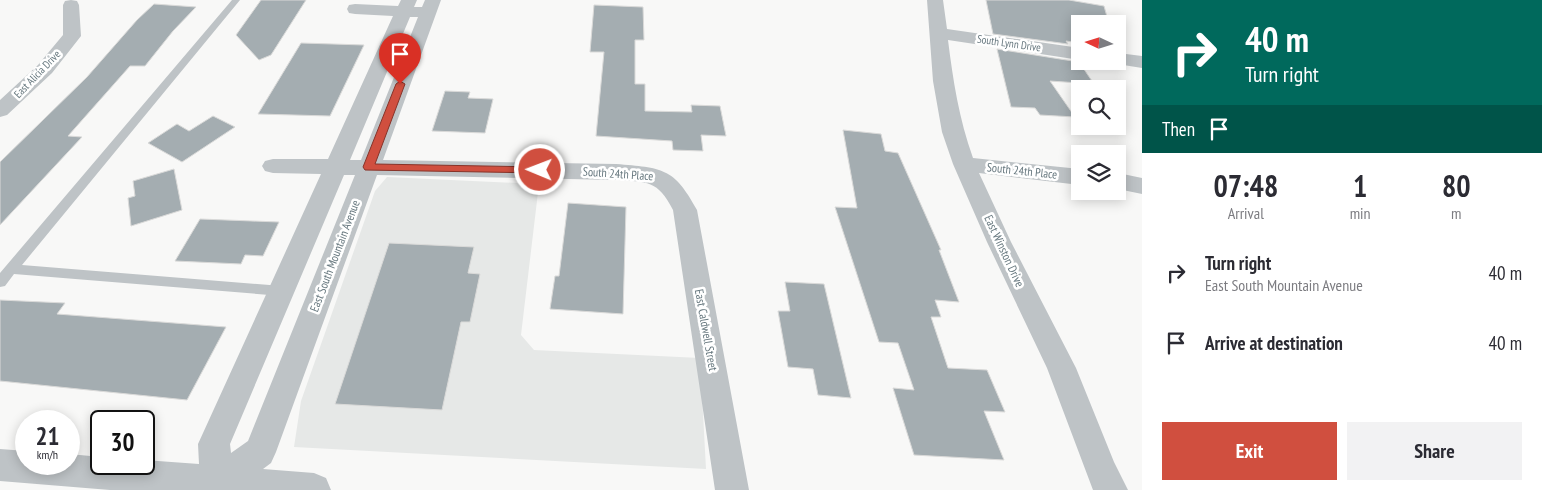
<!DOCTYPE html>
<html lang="en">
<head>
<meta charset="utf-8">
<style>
	:root { --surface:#fff; --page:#f2f2f3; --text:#2b2b33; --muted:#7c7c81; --accent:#d04f3f }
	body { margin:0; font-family:"PT Sans Narrow",sans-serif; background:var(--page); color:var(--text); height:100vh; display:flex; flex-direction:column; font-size:19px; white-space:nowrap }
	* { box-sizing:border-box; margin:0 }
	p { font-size:16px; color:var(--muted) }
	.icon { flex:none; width:28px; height:28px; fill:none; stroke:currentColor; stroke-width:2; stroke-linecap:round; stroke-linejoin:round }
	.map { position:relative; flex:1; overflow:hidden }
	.drawer { display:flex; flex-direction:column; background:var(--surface); width:400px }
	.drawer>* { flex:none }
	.top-card { background:#00695c; color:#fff; overflow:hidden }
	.needle { width:32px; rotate:274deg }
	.controls { position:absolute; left:1071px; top:15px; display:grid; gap:10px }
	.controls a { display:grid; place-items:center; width:55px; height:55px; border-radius:0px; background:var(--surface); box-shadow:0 2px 12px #0003; font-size:25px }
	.speed { position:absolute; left:15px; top:410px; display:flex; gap:10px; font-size:25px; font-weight:700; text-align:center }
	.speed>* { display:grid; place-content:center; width:65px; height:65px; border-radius:50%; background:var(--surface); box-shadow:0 2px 12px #0003; line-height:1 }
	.speed small { font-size:12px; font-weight:400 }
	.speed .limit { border:2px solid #111; border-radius:8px; background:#fff; color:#111 }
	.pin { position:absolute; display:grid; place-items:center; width:42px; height:42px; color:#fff; margin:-51px -21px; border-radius:50% 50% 50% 0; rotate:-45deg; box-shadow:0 0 5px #0007 }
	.pin .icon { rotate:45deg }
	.me { position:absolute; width:55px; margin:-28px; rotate:271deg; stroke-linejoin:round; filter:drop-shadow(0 0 4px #0008) }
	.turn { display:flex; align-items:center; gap:18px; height:105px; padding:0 20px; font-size:22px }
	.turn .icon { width:65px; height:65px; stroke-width:2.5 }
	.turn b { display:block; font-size:35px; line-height:42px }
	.then { display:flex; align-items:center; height:48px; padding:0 20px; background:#0003; gap:10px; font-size:19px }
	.eta { display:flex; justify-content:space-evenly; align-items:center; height:85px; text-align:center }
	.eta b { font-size:30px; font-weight:800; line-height:35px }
	.cta { display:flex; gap:10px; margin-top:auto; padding:10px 20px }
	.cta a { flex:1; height:58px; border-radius:0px; background:var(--accent); color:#fff; font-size:20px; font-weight:800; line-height:58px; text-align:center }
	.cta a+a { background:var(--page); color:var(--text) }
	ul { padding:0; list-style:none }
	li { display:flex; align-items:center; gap:15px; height:70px; padding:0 20px }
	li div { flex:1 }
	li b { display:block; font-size:19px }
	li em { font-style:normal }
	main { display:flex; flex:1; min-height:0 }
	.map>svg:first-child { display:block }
</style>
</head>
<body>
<main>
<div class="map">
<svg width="1142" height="490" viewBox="0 0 1142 490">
	<rect width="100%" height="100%" fill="#f8f8f7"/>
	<polygon fill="#e6e8e7" points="387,177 539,184 521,335 534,350 700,358 706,469 294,447 301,401 375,191"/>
	<g fill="#a4adb1" stroke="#dadad9">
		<polygon points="261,0 306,0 271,55 259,60 236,35"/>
		<polygon points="986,0 1069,0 1104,6 1109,24 1080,24 1080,43 1066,41 1068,44 993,34"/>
		<polygon points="154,4 196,7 173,31 145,66 130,66 68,136 82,137 0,225 0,162 87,77 137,20"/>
		<polygon points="594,5 643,7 644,40 635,40 635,84 645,84 645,111 692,112 691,105 720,106 726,136 701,135 703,151 673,150 672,141 596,136 604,52 590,52"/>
		<polygon points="301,43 364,45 330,116 258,114"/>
		<polygon points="997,49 1079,62 1094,84 1050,81 1075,117 1040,115 1035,108 1011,107"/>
		<polygon points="445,91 470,92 468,98 493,99 485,133 432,131"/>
		<polygon points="213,116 235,127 182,162 148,143 177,124 189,131"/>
		<polygon points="843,130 881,134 885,151 898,153 941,250 939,250 959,302 935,300 941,317 931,317 948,368 987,370 1005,412 984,411 1004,460 914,455 893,388 914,390 898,343 879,342 835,207 857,208"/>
		<polygon points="174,169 182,210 131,226 128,198 135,196 133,181"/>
		<polygon points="568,203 626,207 623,314 550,309 555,276 559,276"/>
		<polygon points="200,219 279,222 263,256 245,255 241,264 175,261"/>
		<polygon points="389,243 474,247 468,273 480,274 470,322 461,322 442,410 335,404"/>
		<polygon points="785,282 824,284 851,398 818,395 813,369 788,367 778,311 790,311"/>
		<polygon points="0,300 65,303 57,314 226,327 187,400 0,381"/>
	</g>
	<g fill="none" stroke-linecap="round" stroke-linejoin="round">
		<polygon fill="#bec3c6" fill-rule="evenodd" points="232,0 240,0 22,265 282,286 287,287 289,291 287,295 282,296 14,274 5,286 0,287 0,273"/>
		<g fill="#bec3c6" fill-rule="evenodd">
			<polygon points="71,0 77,1 79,5 81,36 52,73 7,115 0,117 0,100 38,65 63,35 63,5 65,1"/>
			<path d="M 401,0 L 417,0 L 414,7 L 422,7 L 425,0 L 441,0 L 383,160 L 616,164 C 662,168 674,167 697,210 L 749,490 L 715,490 L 673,210 C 658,180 647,182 616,180 L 377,175 L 276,452 L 271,463 L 263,469 L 314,473 L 326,478 L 331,490 L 110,490 L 0,481 L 0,449 L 26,451 L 26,464 L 69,464 L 69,454 L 101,457 L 101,464 L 144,464 L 144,460 L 199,464 L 198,444 L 321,174 L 273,173 L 265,171 L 262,166 L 265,161 L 273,159 L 328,159 L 393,16 L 355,14 L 349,13 L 347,9 L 349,5 L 355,4 L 398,6 ZM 410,17 L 418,17 L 361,160 L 350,160 ZM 344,175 L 355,175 L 248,441 L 231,453 L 230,444 Z"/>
			<path d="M 927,0 L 943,0 L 947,29 L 1080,48 L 1080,60 L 948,40 C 953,80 959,119 973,158 L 1080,169 L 1080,185 L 979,173 L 1011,242 L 1076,368 L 1114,462 L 1128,490 L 1093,490 L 1047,368 L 987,242 L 953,164 L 942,132 L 933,81 Z"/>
			<polygon points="1118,53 1142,56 1142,68 1111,63 1110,61 1118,61"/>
			<polygon points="1118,173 1142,178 1142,194 1118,189"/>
		</g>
	</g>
	<polygon fill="#d04f3f" stroke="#873329" points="400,81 405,84 375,164 540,167 545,170 543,173 365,170 363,167 396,84"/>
	<g text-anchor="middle" stroke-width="5" stroke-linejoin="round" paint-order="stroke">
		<g font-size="11" fill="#66777e" stroke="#fff">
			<text transform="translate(1009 43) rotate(8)" y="4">South Lynn Drive</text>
			<text transform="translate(37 74) rotate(-46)" y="4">East Alicia Drive</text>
		</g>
		<g font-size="12" fill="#66777e" stroke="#fff">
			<text transform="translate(1022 171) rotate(6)" y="4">South 24th Place</text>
			<text transform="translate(618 174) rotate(4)" y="4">South 24th Place</text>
			<text transform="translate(1004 251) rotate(65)" y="4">East Winston Drive</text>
			<text transform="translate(335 256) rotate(-69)" y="4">East South Mountain Avenue</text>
			<text transform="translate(706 330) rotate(80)" y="4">East Caldwell Street</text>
		</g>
	</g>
</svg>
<div class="controls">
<a><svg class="needle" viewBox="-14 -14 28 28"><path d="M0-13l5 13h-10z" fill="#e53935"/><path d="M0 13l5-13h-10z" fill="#7c7c81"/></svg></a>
<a><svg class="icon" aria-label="search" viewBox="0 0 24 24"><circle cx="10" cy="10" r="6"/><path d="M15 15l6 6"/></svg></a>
<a><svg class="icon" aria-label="layers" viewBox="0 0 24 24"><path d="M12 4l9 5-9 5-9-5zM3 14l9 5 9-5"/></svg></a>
</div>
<div class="speed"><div>21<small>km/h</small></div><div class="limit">30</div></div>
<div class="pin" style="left:400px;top:84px;background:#d93025"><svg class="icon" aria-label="arrive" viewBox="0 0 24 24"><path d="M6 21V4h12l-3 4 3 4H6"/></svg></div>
<svg class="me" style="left:540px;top:170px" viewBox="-20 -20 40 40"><circle r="17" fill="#d04f3f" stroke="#fff" stroke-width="3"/><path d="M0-11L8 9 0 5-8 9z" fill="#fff"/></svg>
</div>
<section class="drawer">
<div class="top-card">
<div class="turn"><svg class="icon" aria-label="right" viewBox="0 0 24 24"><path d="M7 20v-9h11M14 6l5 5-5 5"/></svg><div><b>40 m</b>Turn right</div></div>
<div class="then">Then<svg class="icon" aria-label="arrive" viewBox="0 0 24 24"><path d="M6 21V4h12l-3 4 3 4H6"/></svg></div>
</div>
<div class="eta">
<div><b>07:48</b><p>Arrival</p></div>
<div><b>1</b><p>min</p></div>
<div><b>80</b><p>m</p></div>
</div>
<ul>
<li><svg class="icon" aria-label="right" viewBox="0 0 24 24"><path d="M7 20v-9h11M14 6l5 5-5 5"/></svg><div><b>Turn right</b><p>East South Mountain Avenue</p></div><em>40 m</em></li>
<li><svg class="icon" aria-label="arrive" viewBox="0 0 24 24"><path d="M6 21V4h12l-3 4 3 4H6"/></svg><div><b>Arrive at destination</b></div><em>40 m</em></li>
</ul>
<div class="cta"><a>Exit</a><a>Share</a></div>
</section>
</main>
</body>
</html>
